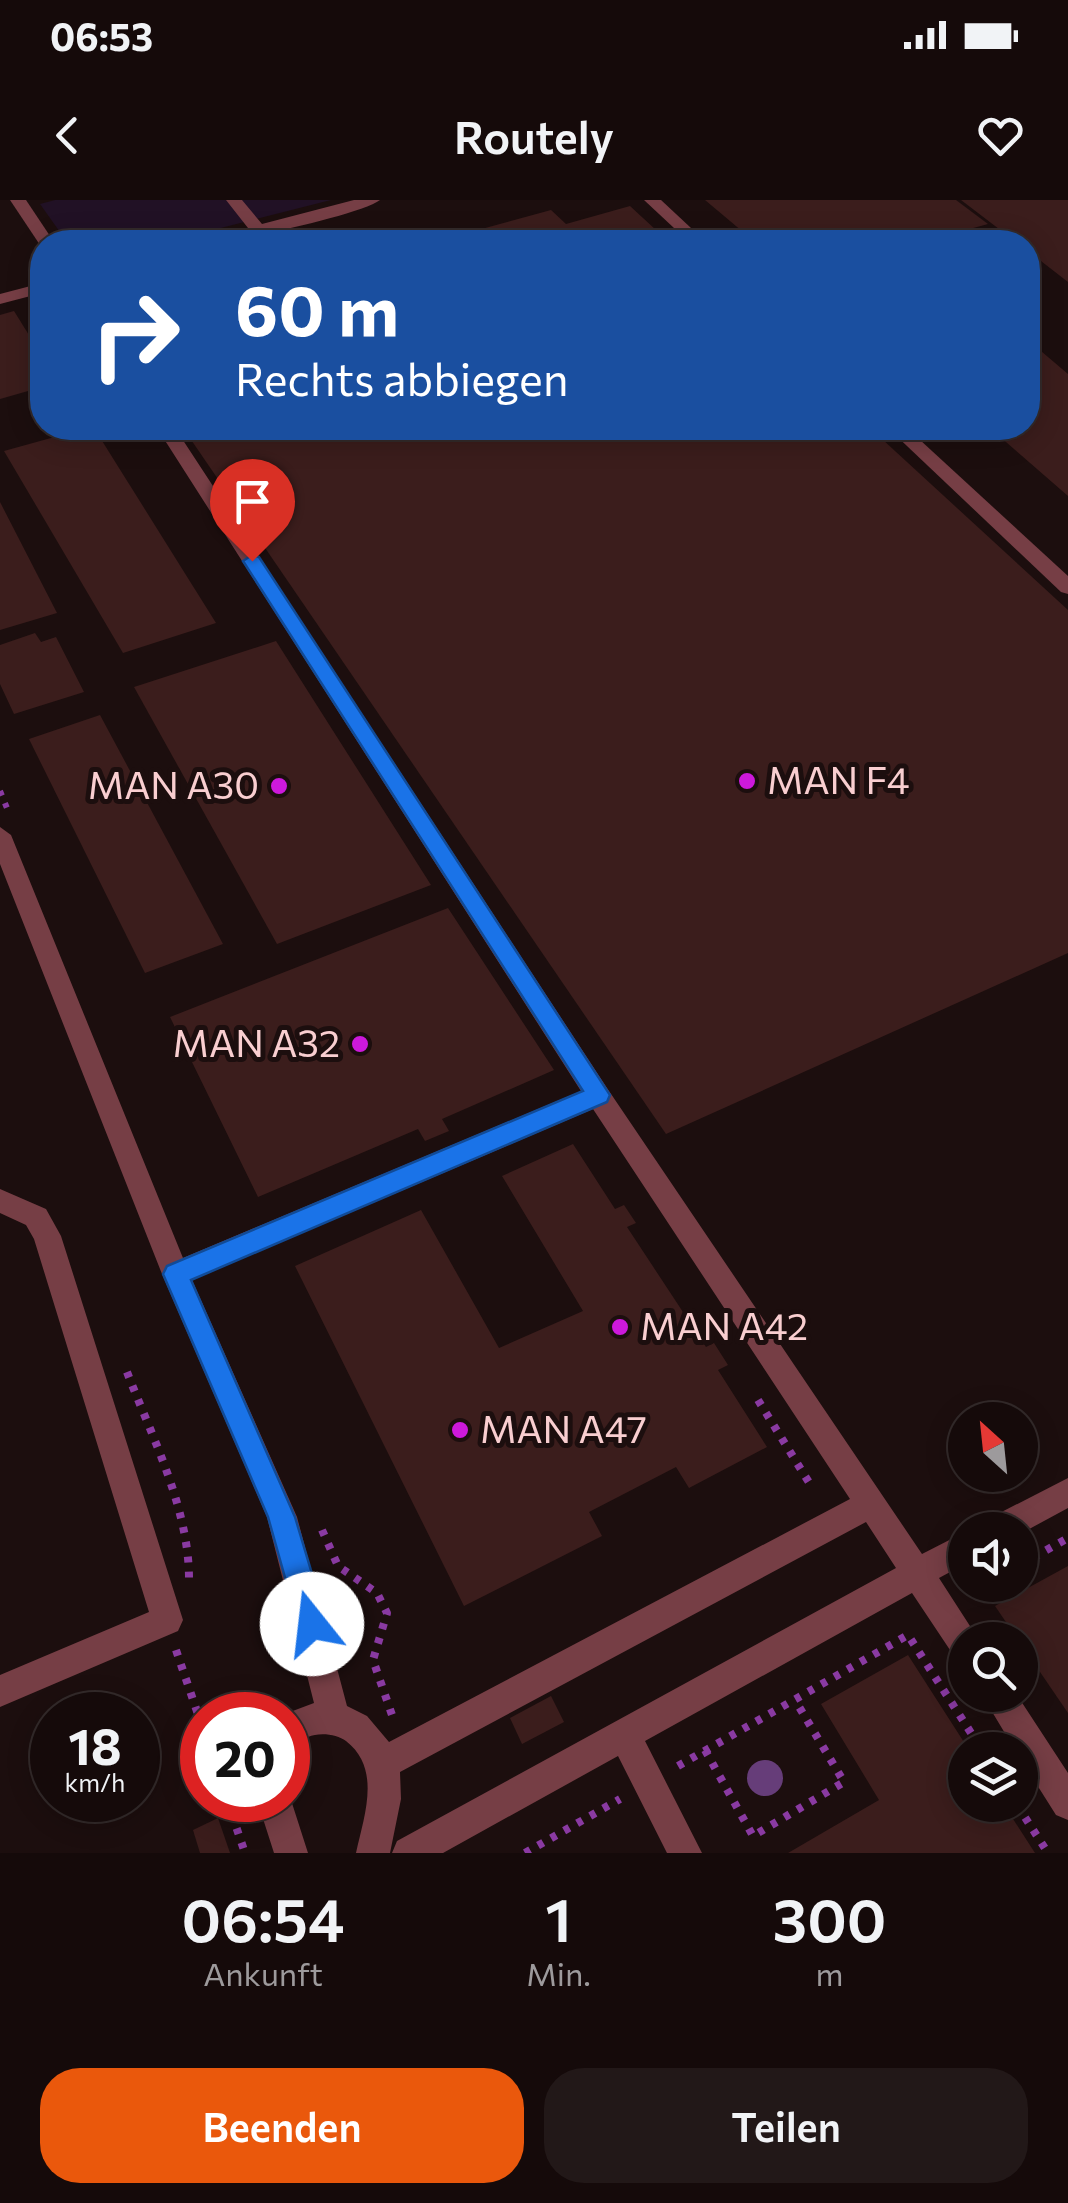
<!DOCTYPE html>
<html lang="de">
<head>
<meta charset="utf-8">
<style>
	:root { --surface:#150a0a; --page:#221818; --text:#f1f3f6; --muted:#9d9a9c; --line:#342b2b; --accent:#ea580c }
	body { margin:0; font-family:Commissioner,sans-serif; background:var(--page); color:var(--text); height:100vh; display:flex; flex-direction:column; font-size:38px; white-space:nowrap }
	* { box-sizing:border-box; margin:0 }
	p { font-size:32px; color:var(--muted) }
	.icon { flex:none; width:55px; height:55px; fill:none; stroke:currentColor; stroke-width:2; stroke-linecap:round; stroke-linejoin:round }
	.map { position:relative; height:1653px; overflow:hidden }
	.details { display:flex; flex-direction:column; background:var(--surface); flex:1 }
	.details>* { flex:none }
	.guide { position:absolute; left:30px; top:30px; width:1010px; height:210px; border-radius:40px; box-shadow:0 5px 25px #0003,0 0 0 2px var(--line); background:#1a4fa0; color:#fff; overflow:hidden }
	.needle { width:65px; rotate:333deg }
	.controls { position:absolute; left:948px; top:1202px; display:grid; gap:20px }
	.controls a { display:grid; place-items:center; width:90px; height:90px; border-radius:50%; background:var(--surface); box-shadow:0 5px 25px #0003,0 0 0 2px var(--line); font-size:50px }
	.speed { position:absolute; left:30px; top:1492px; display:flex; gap:20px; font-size:50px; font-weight:700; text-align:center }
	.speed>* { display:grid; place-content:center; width:130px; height:130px; border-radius:50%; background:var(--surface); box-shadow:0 5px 25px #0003,0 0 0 2px var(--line); line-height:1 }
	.speed small { font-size:25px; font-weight:400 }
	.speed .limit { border:15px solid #d22; background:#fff; color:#111 }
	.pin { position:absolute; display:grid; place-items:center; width:85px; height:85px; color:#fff; margin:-102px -42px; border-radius:50% 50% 50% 0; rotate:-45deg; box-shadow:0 0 10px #0007 }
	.pin .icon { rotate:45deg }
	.me { position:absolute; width:110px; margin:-55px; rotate:344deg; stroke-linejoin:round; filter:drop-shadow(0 0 8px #0008) }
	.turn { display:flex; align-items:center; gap:35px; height:210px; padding:0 40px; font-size:45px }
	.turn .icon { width:130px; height:130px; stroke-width:2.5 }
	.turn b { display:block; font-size:70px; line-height:85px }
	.eta { display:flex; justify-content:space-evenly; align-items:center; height:170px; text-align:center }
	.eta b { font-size:60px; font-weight:600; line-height:70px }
	.primary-button { display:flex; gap:20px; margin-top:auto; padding:20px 40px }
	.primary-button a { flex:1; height:115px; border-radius:40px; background:var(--accent); color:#fff; font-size:40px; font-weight:600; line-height:115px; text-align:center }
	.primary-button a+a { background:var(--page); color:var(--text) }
	.status { display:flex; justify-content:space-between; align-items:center; height:70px; padding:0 50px; background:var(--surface); direction:ltr }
	.status svg { height:28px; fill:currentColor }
	header { display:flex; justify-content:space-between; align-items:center; height:130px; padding:0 40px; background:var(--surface); font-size:45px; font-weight:600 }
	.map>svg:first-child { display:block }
</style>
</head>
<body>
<div class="status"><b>06:53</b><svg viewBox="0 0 49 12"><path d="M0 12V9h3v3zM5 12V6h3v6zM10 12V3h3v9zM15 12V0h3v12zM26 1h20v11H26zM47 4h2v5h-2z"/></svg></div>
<header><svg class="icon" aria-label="back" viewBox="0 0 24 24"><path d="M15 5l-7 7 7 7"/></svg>Routely<svg class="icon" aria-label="heart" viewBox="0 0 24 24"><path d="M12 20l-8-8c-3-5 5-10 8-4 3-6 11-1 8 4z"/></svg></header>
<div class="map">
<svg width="1068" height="1653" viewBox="0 0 1068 1653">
	<rect width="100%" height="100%" fill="#1c0e0e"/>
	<polygon fill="#211125" points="55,0 331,0 166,42 67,42 40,4"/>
	<g fill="#3b1d1c">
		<polygon points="705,0 956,0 988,24 922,42 755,42"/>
		<polygon points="961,0 1068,0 1068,82 1028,51 1028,42 1016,42"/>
		<polygon points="630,6 669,42 434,42 551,10 566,24"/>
		<polygon points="14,111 42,156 42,187 0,199 0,115"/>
		<polygon points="1028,140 1068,174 1068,296 990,228 1028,228"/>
		<polygon points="87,228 94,228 216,423 123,453 4,251"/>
		<polygon points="183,228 870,228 1068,410 1068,753 666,934"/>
		<polygon points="0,302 57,413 0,430"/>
		<polygon points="35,433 41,442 56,437 84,492 14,514 0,484 0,445"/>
		<polygon points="276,441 431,685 277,744 134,487"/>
		<polygon points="100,515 223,744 145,773 29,539"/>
		<polygon points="448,708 554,870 442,919 449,931 425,941 418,929 258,997 170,817"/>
		<polygon points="573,944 615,1009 624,1005 636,1023 627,1027 706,1147 714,1143 728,1165 718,1170 767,1247 689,1288 676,1267 589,1312 602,1336 464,1406 295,1066 421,1010 499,1148 583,1111 502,976"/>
		<polygon points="1068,1366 1068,1513 995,1406"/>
		<polygon points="908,1455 969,1550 965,1550 965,1605 1004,1605 1035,1653 788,1653 879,1600 821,1504"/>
		<polygon points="551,1496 564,1522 522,1544 510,1518"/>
		<polygon points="218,1618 230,1653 200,1653 193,1630"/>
	</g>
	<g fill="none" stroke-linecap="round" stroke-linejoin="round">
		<polyline stroke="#8a3aa2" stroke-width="6" stroke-dasharray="5 8" stroke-linecap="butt" points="0,591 9,613"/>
		<g stroke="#8a3aa2" stroke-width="8" stroke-dasharray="6 9" stroke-linecap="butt">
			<path d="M 127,1172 C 152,1237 189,1308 189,1379"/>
			<polyline points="758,1200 810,1284"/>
			<polyline points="322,1330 338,1366 377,1393 387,1413 373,1460 392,1515"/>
			<polyline points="1020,1365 1068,1338"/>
			<polyline points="976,1391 986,1385"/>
			<polyline points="176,1450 202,1526"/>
			<polyline points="705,1550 753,1636 844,1582 795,1500"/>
			<polyline points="678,1566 908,1435 982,1550"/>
			<polyline points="227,1600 245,1653"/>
			<polyline points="1017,1605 1048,1653"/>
			<polyline points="525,1653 620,1599"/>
		</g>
		<g fill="#763e45" fill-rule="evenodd">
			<polygon points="10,0 26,0 54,42 40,45"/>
			<path d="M 226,0 L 242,0 L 262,24 L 354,0 L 380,0 C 360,15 235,42 207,42 L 209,39 L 248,28 Z"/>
			<polygon points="644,0 661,0 706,42 689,42"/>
			<polygon points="42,83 42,93 0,104 0,94"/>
			<path d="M 157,228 L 175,228 L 607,888 L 922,1354 L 965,1332 L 965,1364 L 939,1378 L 979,1440 L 965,1440 L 965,1461 L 954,1456 L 912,1393 L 645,1541 L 702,1653 L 667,1653 L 618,1556 L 443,1653 L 392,1653 L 397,1641 L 896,1368 L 866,1322 L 400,1572 L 401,1599 L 390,1653 L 356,1653 C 364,1616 382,1569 346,1541 C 337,1534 319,1532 308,1537 C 301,1540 295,1545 288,1548 L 288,1515 L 282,1515 L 314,1503 L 267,1317 L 162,1074 L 0,664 L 0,627 L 11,635 L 183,1058 L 581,891 ZM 593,909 L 850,1299 L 389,1542 L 367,1516 L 347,1506 L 297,1317 L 192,1080 Z"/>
			<polygon points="888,228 907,228 1068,376 1068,394 1061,392"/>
			<polygon points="0,989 46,1009 61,1036 183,1420 178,1431 0,1507 0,1475 149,1412 34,1039 26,1025 0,1013"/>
			<polygon points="1068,1278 1068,1308 1020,1334 1020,1330 982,1330 986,1320"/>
			<polygon points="982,1495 1017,1495 1068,1573 1068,1620 1056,1615 1020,1558 1020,1550 1015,1550"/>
			<polygon points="288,1592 291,1600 308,1653 274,1653 257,1600 288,1600"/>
		</g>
	</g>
	<circle fill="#663d79" cx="765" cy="1578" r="18"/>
	<polygon fill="#1a73e8" stroke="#114b97" stroke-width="2.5" points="252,355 259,357 610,895 607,902 191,1080 295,1317 327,1424 322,1434 312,1438 302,1434 298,1424 268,1317 163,1074 167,1066 583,891 243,361"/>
	<g fill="#cd19db" stroke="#1c0e0e" stroke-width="4">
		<circle cx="747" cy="581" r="10"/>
		<circle cx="279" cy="586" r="10"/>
		<circle cx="360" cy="844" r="10"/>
		<circle cx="620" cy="1127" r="10"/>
		<circle cx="460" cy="1230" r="10"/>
	</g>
	<g text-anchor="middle" stroke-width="10" stroke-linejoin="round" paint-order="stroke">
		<g font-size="38" fill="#f9ced0" stroke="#1c0e0e" text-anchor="start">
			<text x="767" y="594">MAN F4</text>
			<text x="259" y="599" text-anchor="end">MAN A30</text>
			<text x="340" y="857" text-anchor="end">MAN A32</text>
			<text x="640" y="1140">MAN A42</text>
			<text x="480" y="1243">MAN A47</text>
		</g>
	</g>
</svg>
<div class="controls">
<a><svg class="needle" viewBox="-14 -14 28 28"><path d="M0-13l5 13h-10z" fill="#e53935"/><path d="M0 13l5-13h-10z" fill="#9d9a9c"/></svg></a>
<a><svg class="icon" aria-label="sound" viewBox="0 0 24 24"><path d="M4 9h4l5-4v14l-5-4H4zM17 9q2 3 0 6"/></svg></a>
<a><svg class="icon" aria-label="search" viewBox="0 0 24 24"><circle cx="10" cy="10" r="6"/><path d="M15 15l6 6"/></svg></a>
<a><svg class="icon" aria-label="layers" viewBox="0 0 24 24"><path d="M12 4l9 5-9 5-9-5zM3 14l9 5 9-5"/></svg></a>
</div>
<div class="speed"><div>18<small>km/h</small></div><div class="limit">20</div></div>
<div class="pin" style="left:252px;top:361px;background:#d93025"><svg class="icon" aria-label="arrive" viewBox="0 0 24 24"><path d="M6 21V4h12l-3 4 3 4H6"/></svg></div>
<svg class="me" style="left:312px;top:1424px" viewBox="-20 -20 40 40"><circle r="19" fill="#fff"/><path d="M0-13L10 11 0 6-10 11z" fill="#1a73e8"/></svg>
<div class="guide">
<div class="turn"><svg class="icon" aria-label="right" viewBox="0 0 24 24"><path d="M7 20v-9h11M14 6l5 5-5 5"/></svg><div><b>60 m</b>Rechts abbiegen</div></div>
</div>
</div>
<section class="details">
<div class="eta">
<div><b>06:54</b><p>Ankunft</p></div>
<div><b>1</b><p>Min.</p></div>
<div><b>300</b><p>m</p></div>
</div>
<div class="primary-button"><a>Beenden</a><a>Teilen</a></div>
</section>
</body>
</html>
